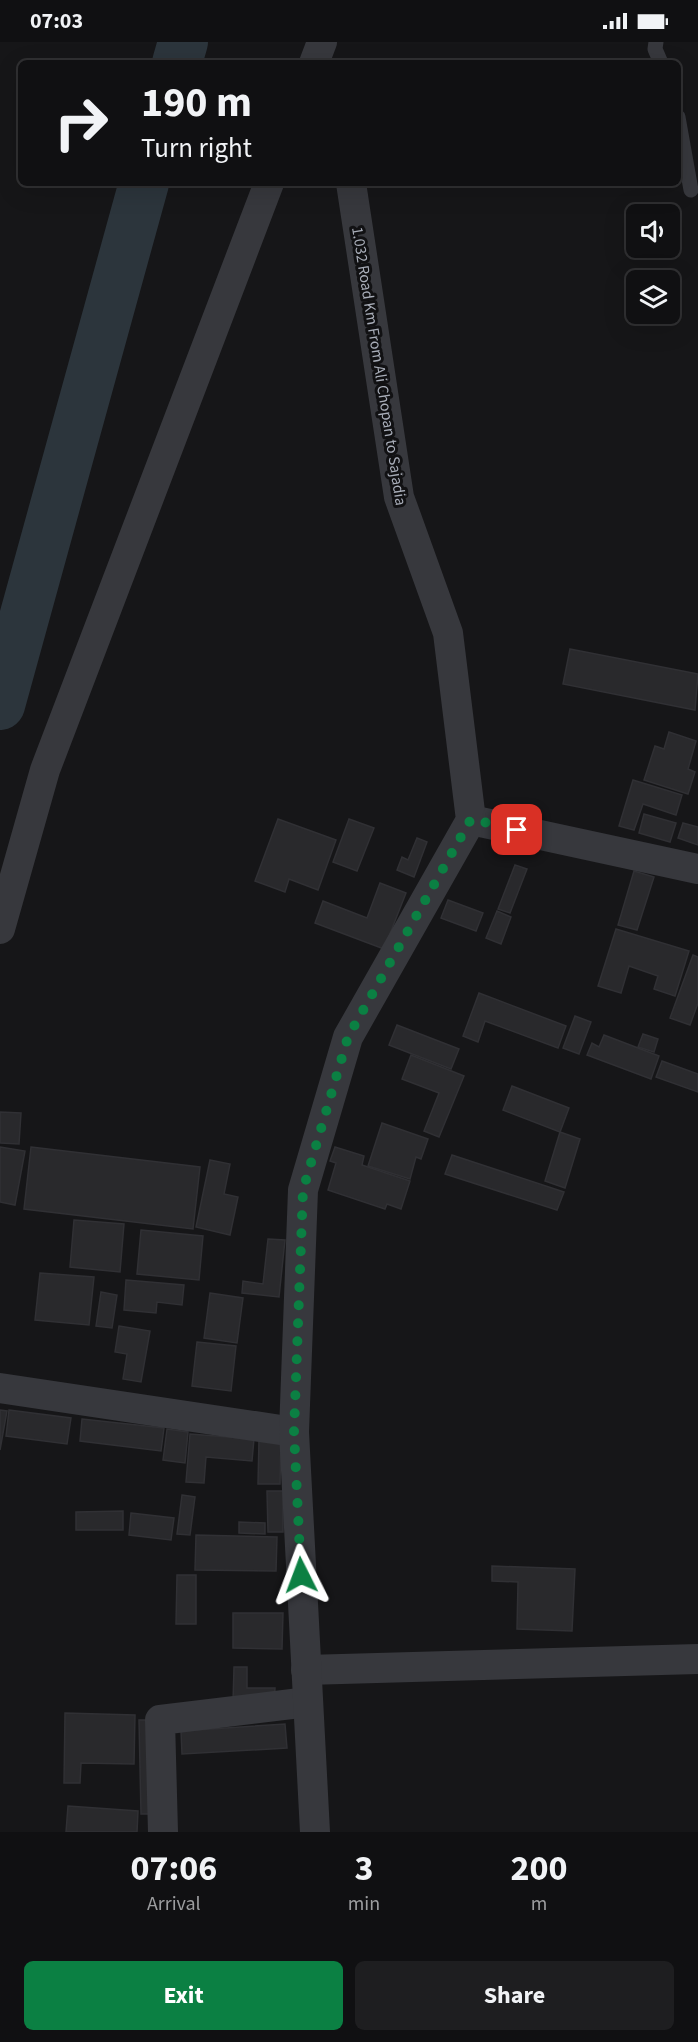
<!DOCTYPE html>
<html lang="en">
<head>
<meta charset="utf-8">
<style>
	:root { --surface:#101012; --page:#1e1e20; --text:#f1f3f6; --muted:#9c9d9f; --line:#303032; --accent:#0b8043 }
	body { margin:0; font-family:"Source Sans 3",sans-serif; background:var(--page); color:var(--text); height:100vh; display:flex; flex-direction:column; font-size:22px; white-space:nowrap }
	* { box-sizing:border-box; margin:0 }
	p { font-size:20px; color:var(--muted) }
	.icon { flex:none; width:33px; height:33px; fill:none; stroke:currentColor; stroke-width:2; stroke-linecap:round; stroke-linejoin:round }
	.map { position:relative; height:1790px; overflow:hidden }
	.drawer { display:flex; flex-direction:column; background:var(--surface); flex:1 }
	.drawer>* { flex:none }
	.banner { position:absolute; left:18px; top:18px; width:663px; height:126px; border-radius:9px; box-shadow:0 6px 24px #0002,0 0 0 2px var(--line); background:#101012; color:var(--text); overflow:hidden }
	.buttons { position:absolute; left:626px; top:162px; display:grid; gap:12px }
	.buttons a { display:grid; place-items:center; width:54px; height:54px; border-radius:9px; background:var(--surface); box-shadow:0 6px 24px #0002,0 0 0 2px var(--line); font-size:30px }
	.pin { position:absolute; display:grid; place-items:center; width:51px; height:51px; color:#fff; margin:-26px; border-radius:12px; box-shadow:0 3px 9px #0006 }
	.me { position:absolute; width:66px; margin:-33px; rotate:357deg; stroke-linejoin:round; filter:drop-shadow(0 0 4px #0008) }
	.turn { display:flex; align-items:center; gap:21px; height:126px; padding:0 24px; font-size:27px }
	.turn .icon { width:78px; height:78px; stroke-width:2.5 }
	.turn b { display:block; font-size:42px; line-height:51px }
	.eta { display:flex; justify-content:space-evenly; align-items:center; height:102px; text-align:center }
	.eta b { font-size:36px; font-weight:700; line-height:42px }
	.primary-button { display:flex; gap:12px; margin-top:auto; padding:12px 24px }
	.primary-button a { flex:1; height:69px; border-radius:9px; background:var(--accent); color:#fff; font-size:24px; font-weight:700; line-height:69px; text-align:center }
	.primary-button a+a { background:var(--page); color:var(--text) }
	.status { display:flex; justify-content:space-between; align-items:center; height:42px; padding:0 30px; background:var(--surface); direction:ltr }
	.status svg { height:16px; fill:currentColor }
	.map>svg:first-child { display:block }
</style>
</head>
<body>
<div class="status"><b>07:03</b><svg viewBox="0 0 49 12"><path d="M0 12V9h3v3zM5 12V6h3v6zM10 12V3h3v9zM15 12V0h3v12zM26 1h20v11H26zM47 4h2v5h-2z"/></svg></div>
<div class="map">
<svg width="698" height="1790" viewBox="0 0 698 1790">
	<rect width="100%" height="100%" fill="#161618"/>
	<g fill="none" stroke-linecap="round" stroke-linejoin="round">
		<g stroke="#2c353c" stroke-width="50">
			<polyline points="177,21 183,0"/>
			<polyline points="0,663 144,141"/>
		</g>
	</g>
	<g fill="#29292c" stroke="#303034" stroke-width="1.5">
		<polygon points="570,607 698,632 695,668 563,642"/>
		<polygon points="669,690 696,699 688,727 695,730 688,752 644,738 655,704 664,707"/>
		<polygon points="633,738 682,753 676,773 643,762 634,788 619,784"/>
		<polygon points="644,772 676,781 670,800 639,791"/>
		<polygon points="278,777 336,798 318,848 289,837 285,850 255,839"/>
		<polygon points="349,777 374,786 357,829 333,820"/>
		<polygon points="683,781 698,785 698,803 678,796"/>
		<polygon points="417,796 427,800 414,835 397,828 402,815 408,818"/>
		<polygon points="515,823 527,827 510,871 498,867"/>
		<polygon points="634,829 654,835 637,888 618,883"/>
		<polygon points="380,841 406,851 384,907 315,881 323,859 367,876"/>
		<polygon points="448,858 483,871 476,889 441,876"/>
		<polygon points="497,869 511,875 501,902 486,896"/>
		<polygon points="616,887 689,909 675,954 654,947 658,934 629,924 621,951 598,944"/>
		<polygon points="693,913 698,915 698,961 690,983 670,976"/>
		<polygon points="479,951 566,984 558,1006 485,979 478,1000 463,994"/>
		<polygon points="575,974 591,980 579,1012 563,1006"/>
		<polygon points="397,983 459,1007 451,1027 389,1003"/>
		<polygon points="643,992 658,997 654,1010 638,1005"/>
		<polygon points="604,993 659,1014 651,1037 587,1013 592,1001 599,1005"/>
		<polygon points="411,1013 464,1034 439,1095 424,1089 439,1051 402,1037"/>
		<polygon points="662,1019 698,1032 698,1050 656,1035"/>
		<polygon points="512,1044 569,1066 560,1090 503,1068"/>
		<polygon points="0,1070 21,1071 19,1102 0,1101"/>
		<polygon points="382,1081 428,1097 421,1117 416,1115 410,1137 368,1124"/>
		<polygon points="560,1090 580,1097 565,1146 545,1139"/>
		<polygon points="0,1105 25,1109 15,1163 0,1160"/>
		<polygon points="31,1105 200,1125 193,1187 24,1167"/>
		<polygon points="335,1105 364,1114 362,1123 410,1139 401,1167 387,1162 385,1167 328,1148 336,1121 330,1119"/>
		<polygon points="452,1113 564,1150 557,1168 445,1132"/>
		<polygon points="210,1118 230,1122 224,1152 238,1155 230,1193 196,1185"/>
		<polygon points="74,1178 124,1182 120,1230 70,1225"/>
		<polygon points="141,1188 203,1194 199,1238 137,1232"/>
		<polygon points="268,1197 285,1198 279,1255 242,1251 243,1239 263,1242"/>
		<polygon points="40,1231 94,1235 89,1283 35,1278"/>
		<polygon points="126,1238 184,1243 182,1263 157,1260 156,1271 124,1268"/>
		<polygon points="101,1250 117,1253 112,1286 96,1284"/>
		<polygon points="210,1251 243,1256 237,1301 204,1296"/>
		<polygon points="119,1284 150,1289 141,1340 123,1337 127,1312 115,1310"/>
		<polygon points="197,1300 236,1304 231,1349 192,1344"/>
		<polygon points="0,1368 7,1369 0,1408"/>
		<polygon points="9,1368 71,1376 67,1402 6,1394"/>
		<polygon points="82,1377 164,1386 161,1409 80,1399"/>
		<polygon points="167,1387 188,1390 185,1421 163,1418"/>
		<polygon points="190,1392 254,1397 252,1419 206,1415 204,1441 186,1440"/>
		<polygon points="259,1398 281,1398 280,1442 258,1442"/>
		<polygon points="267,1449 283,1449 283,1490 268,1490"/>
		<polygon points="182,1453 195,1455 190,1493 177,1492"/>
		<polygon points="123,1469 123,1488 76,1488 76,1470"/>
		<polygon points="131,1471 174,1476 171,1498 129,1493"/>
		<polygon points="239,1480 265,1481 265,1492 239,1491"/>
		<polygon points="196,1493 277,1495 276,1529 195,1528"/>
		<polygon points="492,1524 575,1527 572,1589 517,1587 518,1540 492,1539"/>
		<polygon points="177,1533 196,1533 196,1582 176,1582"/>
		<polygon points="233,1571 283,1571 282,1607 233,1606"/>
		<polygon points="234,1625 247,1625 247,1646 275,1646 274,1661 233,1660"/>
		<polygon points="65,1671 135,1673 134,1722 81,1721 80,1741 64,1741"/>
		<polygon points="139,1678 156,1678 158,1772 141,1772"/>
		<polygon points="285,1682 287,1706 182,1712 181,1689"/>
		<polygon points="68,1764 138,1769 137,1790 66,1790"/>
	</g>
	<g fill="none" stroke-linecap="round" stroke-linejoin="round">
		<g stroke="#37383d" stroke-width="15">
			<polyline points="656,0 655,7 661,21"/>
			<polyline points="678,75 691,148"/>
		</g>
		<g stroke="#37383d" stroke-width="30">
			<polyline points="314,21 322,0"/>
			<polyline points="471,778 698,827"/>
			<polyline points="0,887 45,728 269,141"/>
			<polyline points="0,1346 294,1390"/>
			<polyline points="306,1628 698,1617"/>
			<polyline points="163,1790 160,1678 308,1660"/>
			<polyline points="315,1790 294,1390 303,1148 348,995 471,778 448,591 399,455 351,141"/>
		</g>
	</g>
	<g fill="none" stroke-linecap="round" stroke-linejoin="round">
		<polyline stroke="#0b8043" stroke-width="10" stroke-dasharray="0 18" points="301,1533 294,1390 303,1148 348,995 471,777 517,788"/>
	</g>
	<g text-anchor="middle" stroke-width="6" stroke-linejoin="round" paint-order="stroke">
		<g font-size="16" fill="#a8adb8" stroke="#111113">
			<text transform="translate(380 324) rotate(81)" y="6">1.032 Road Km From Ali Chopan to Sajadia</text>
		</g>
	</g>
</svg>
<div class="buttons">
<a><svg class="icon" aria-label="sound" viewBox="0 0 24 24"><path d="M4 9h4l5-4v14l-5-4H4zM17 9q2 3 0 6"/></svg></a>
<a><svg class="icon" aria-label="layers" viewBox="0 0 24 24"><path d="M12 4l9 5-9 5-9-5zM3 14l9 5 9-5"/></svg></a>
</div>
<div class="pin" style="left:517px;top:788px;background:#d93025"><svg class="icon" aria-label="arrive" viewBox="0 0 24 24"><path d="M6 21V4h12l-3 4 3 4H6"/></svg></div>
<svg class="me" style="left:301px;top:1533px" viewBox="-20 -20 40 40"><path d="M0-17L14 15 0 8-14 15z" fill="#0b8043" stroke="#fff" stroke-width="4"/></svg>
<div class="banner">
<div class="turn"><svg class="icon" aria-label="right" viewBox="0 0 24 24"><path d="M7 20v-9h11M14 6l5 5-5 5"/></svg><div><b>190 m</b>Turn right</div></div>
</div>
</div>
<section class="drawer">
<div class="eta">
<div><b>07:06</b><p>Arrival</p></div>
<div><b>3</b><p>min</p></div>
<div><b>200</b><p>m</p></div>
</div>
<div class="primary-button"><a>Exit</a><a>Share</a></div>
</section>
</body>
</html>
